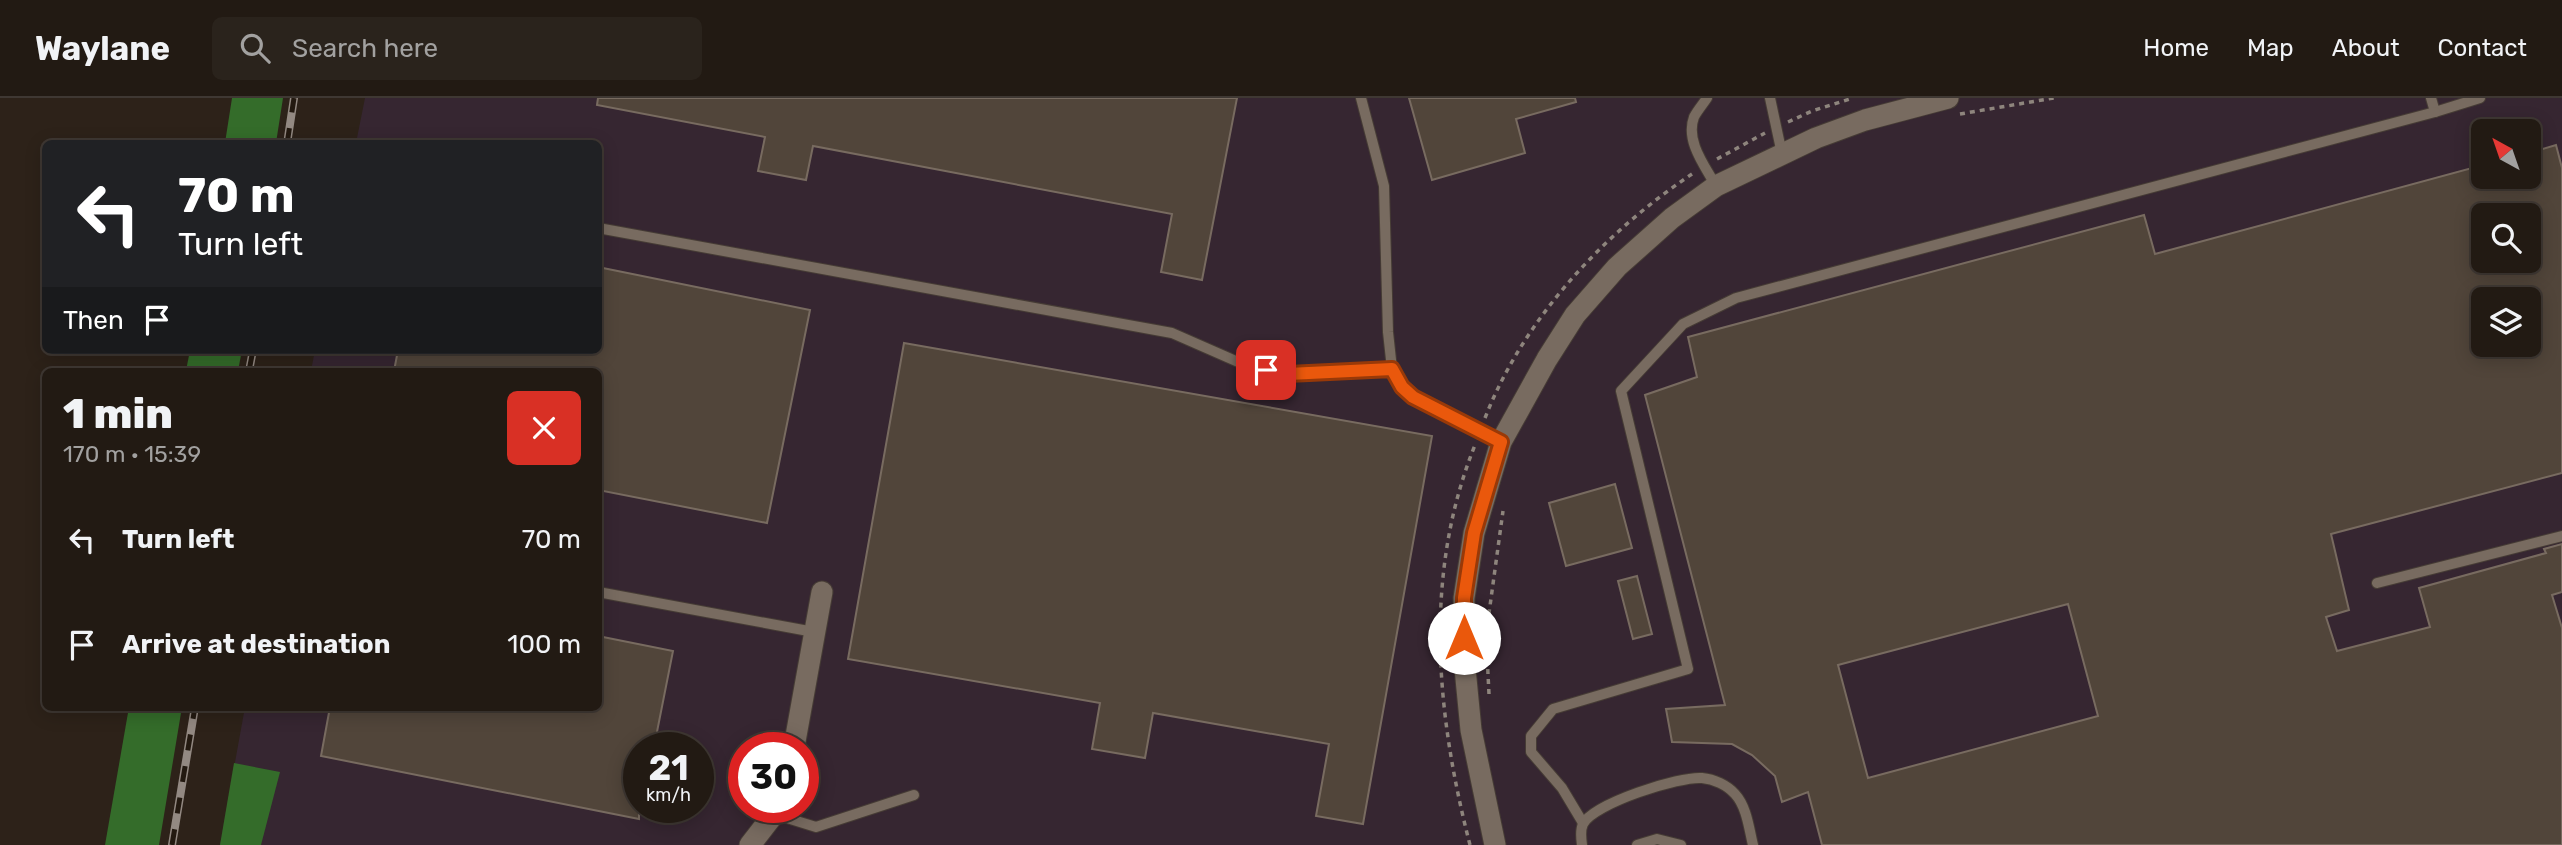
<!DOCTYPE html>
<html lang="en">
<head>
<meta charset="utf-8">
<style>
	:root { --surface:#221a13; --page:#2a231c; --text:#f1f3f6; --muted:#a2a1a0; --line:#3f3833 }
	body { margin:0; font-family:Rubik,sans-serif; background:var(--page); color:var(--text); height:100vh; display:flex; flex-direction:column; font-size:26px; white-space:nowrap }
	* { box-sizing:border-box; margin:0 }
	p { font-size:23px; color:var(--muted) }
	.icon { flex:none; width:38px; height:38px; fill:none; stroke:currentColor; stroke-width:2; stroke-linecap:round; stroke-linejoin:round }
	.map { position:relative; flex:1; overflow:hidden }
	.details { position:absolute; left:42px; top:270px; width:560px; height:343px; display:flex; flex-direction:column; background:var(--surface); border-radius:10px; box-shadow:0 4px 18px #0003,0 0 0 2px var(--line) }
	.details>* { flex:none }
	.banner { position:absolute; left:42px; top:42px; width:560px; height:214px; border-radius:10px; box-shadow:0 4px 18px #0003,0 0 0 2px var(--line); background:#202124; color:#fff; overflow:hidden }
	.needle { width:46px; rotate:320deg }
	.fabs { position:absolute; left:2471px; top:21px; display:grid; gap:14px }
	.fabs a { display:grid; place-items:center; width:70px; height:70px; border-radius:10px; background:var(--surface); box-shadow:0 4px 18px #0003,0 0 0 2px var(--line); font-size:35px }
	.speed { position:absolute; left:623px; top:634px; display:flex; gap:14px; font-size:35px; font-weight:700; text-align:center }
	.speed>* { display:grid; place-content:center; width:91px; height:91px; border-radius:50%; background:var(--surface); box-shadow:0 4px 18px #0003,0 0 0 2px var(--line); line-height:1 }
	.speed small { font-size:18px; font-weight:400 }
	.speed .limit { border:10px solid #d22; background:#fff; color:#111 }
	.pin { position:absolute; display:grid; place-items:center; width:60px; height:60px; color:#fff; margin:-30px; border-radius:14px; box-shadow:0 4px 10px #0006 }
	.me { position:absolute; width:77px; margin:-38px; rotate:0deg; stroke-linejoin:round; filter:drop-shadow(0 0 5px #0008) }
	.turn { display:flex; align-items:center; gap:24px; height:147px; padding:0 21px; font-size:32px }
	.turn .icon { width:91px; height:91px; stroke-width:2.5 }
	.turn b { display:block; font-size:49px; line-height:60px }
	.then { display:flex; align-items:center; height:66px; padding:0 21px; background:#0003; gap:14px; font-size:26px }
	.round { display:grid; place-items:center; flex:none; width:74px; height:74px; border-radius:10px; background:var(--page) }
	.head { display:flex; align-items:center; justify-content:space-between; height:119px; padding:0 21px }
	h1 { font-size:42px; font-weight:800; line-height:52px }
	ul { padding:0; list-style:none }
	li { display:flex; align-items:center; gap:21px; height:105px; padding:0 21px }
	li div { flex:1 }
	li b { display:block; font-size:26px }
	li em { font-style:normal }
	header { display:flex; align-items:center; gap:42px; box-sizing:border-box; height:98px; padding:0 35px; background:var(--surface); border-bottom:2px solid var(--line) }
	header strong { font-size:33px }
	nav { display:flex; gap:38px; margin-inline-start:auto; font-size:24px }
	.search { width:490px; height:63px; background:var(--page); display:flex; align-items:center; gap:18px; box-sizing:border-box; padding:0 24px; border-radius:10px; color:var(--muted); font-size:26px }
	.map>svg:first-child { display:block }
</style>
</head>
<body>
<header>
<strong>Waylane</strong>
<div class="search"><svg class="icon" aria-label="search" viewBox="0 0 24 24"><circle cx="10" cy="10" r="6"/><path d="M15 15l6 6"/></svg>Search here</div>
<nav><a>Home</a><a>Map</a><a>About</a><a>Contact</a></nav>
</header>
<div class="map">
<svg width="2562" height="747" viewBox="0 0 2562 747">
	<rect width="100%" height="100%" fill="#2d2219"/>
	<path fill="#362631" fill-rule="evenodd" d="M 365,0 L 2562,0 L 2562,747 L 220,747 L 245,609 L 598,609 L 598,273 L 311,273 L 315,252 L 598,252 L 598,46 L 356,45 ZM 2483,33 L 2529,33 L 2529,79 L 2483,79 ZM 2483,117 L 2529,117 L 2529,163 L 2483,163 ZM 2483,201 L 2529,201 L 2529,247 L 2483,247 ZM 639,649 L 698,649 L 698,709 L 639,709 ZM 744,649 L 803,649 L 803,709 L 744,709 Z"/>
	<g fill="#346c2a">
		<polygon points="232,0 283,0 276,45 225,45"/>
		<polygon points="190,252 242,252 238,273 186,273"/>
		<polygon points="129,609 182,609 159,747 105,747"/>
		<polygon points="234,665 280,674 261,747 220,747"/>
	</g>
	<g fill="#51453a" stroke="#786b60" stroke-width="2" fill-rule="evenodd">
		<polygon points="598,0 1237,0 1202,182 1161,174 1172,116 813,48 806,82 758,73 765,39 597,7"/>
		<polygon points="1409,0 1575,0 1576,4 1516,21 1525,55 1432,82"/>
		<path d="M 2556,47 L 2562,70 L 2562,375 L 2331,436 L 2349,512 L 2326,519 L 2337,553 L 2430,529 L 2419,490 L 2546,455 L 2544,451 L 2562,446 L 2562,494 L 2552,497 L 2562,530 L 2562,747 L 1822,747 L 1808,694 L 1782,704 L 1775,678 L 1752,657 L 1732,646 L 1672,644 L 1666,611 L 1725,607 L 1645,297 L 1697,279 L 1688,239 L 2144,117 L 2155,156 L 2483,67 L 2483,79 L 2529,79 L 2529,55 ZM 2483,117 L 2529,117 L 2529,163 L 2483,163 ZM 2483,201 L 2529,201 L 2529,247 L 2483,247 ZM 2068,506 L 2098,618 L 1868,680 L 1838,567 Z"/>
		<polygon points="598,169 810,212 767,425 598,392 598,273 394,273 398,252 598,252"/>
		<polygon points="904,245 1432,338 1363,726 1316,718 1329,646 1153,615 1145,660 1092,651 1100,605 848,561"/>
		<polygon points="1615,386 1632,450 1566,468 1549,405"/>
		<polygon points="1637,478 1652,536 1633,541 1618,483"/>
		<polygon points="598,538 673,553 654,649 639,649 639,721 321,658 330,609 598,609"/>
	</g>
	<g fill="none" stroke-linecap="round" stroke-linejoin="round">
		<g stroke="#463c35" stroke-width="12">
			<g id="lane">
				<polyline points="1361,0 1384,88 1388,234 1392,271 1402,289 1413,299 1501,344"/>
				<path d="M 1707,0 C 1703,6 1697,13 1694,19 C 1685,43 1705,68 1716,88"/>
				<polyline points="1770,0 1782,56"/>
				<polyline points="2431,0 2435,14 2480,0"/>
				<polyline points="598,130 1172,235 1245,267 1288,276 1392,271"/>
				<polyline points="2377,485 2562,438"/>
				<polyline points="598,494 814,534"/>
				<polyline points="774,716 816,729 914,697"/>
				<polyline points="1583,725 1562,690 1531,654 1531,638 1553,611 1688,571 1621,293 1683,226 1736,200 2435,14"/>
				<path d="M 1582,747 C 1581,740 1580,732 1583,726 C 1594,705 1680,678 1702,680 C 1714,681 1727,687 1735,696 C 1747,709 1749,731 1753,747"/>
				<polyline points="1637,747 1657,741 1681,747"/>
			</g>
		</g>
		<g stroke="#463c35" stroke-width="23">
			<g id="street">
				<polyline points="794,649 822,494"/>
				<polyline points="750,747 774,716 776,709"/>
				<polyline points="1495,747 1471,632 1464,560 1464,500 1474,435 1501,344 1547,261 1575,217 1617,169 1672,120 1716,88 1816,40 1865,22 1948,0"/>
			</g>
		</g>
		<g stroke="#8e857d" stroke-width="3.5" stroke-dasharray="5 5" stroke-linecap="butt">
			<polyline points="1960,16 2054,0"/>
			<polyline points="1788,24 1812,13 1853,0"/>
			<polyline points="1717,61 1765,35"/>
			<path d="M 1485,320 C 1524,220 1604,135 1692,76"/>
			<polyline points="1489,596 1486,537 1503,413"/>
			<path d="M 1470,747 C 1436,615 1423,476 1475,347"/>
		</g>
		<use href="#lane" stroke="#786b60" stroke-width="10"/>
		<use href="#street" stroke="#786b60" stroke-width="21"/>
		<g stroke="#938982" stroke-width="8">
			<g id="rail">
				<polyline points="287,46 294,0"/>
				<polyline points="249,273 253,252"/>
				<polyline points="172,747 195,609"/>
			</g>
		</g>
		<use href="#rail" stroke="#231910" stroke-width="5" stroke-dasharray="16" stroke-linecap="butt"/>
	</g>
	<g fill="none" stroke-linecap="round" stroke-linejoin="round">
		<g stroke="#983908" stroke-width="18">
			<polyline id="route" points="1266,272 1288,276 1392,271 1402,289 1413,299 1501,344 1474,435 1464,500 1464,540"/>
		</g>
		<use href="#route" stroke="#ea580c" stroke-width="12"/>
	</g>
</svg>
<div class="fabs">
<a><svg class="needle" viewBox="-14 -14 28 28"><path d="M0-13l5 13h-10z" fill="#e53935"/><path d="M0 13l5-13h-10z" fill="#a2a1a0"/></svg></a>
<a><svg class="icon" aria-label="search" viewBox="0 0 24 24"><circle cx="10" cy="10" r="6"/><path d="M15 15l6 6"/></svg></a>
<a><svg class="icon" aria-label="layers" viewBox="0 0 24 24"><path d="M12 4l9 5-9 5-9-5zM3 14l9 5 9-5"/></svg></a>
</div>
<div class="speed"><div>21<small>km/h</small></div><div class="limit">30</div></div>
<div class="pin" style="left:1266px;top:272px;background:#d93025"><svg class="icon" aria-label="arrive" viewBox="0 0 24 24"><path d="M6 21V4h12l-3 4 3 4H6"/></svg></div>
<svg class="me" style="left:1464px;top:540px" viewBox="-20 -20 40 40"><circle r="19" fill="#fff"/><path d="M0-13L10 11 0 6-10 11z" fill="#ea580c"/></svg>
<div class="banner">
<div class="turn"><svg class="icon" aria-label="left" viewBox="0 0 24 24"><path d="M17 20v-9H6M10 6l-5 5 5 5"/></svg><div><b>70 m</b>Turn left</div></div>
<div class="then">Then<svg class="icon" aria-label="arrive" viewBox="0 0 24 24"><path d="M6 21V4h12l-3 4 3 4H6"/></svg></div>
</div>
<section class="details">
<div class="head"><div><h1>1 min</h1><p>170 m · 15:39</p></div><a class="round" style="background:#d93025;color:#fff"><svg class="icon" aria-label="close" viewBox="0 0 24 24"><path d="M6 6l12 12M18 6L6 18"/></svg></a></div>
<ul>
<li><svg class="icon" aria-label="left" viewBox="0 0 24 24"><path d="M17 20v-9H6M10 6l-5 5 5 5"/></svg><div><b>Turn left</b></div><em>70 m</em></li>
<li><svg class="icon" aria-label="arrive" viewBox="0 0 24 24"><path d="M6 21V4h12l-3 4 3 4H6"/></svg><div><b>Arrive at destination</b></div><em>100 m</em></li>
</ul>
</section>
</div>
</body>
</html>
